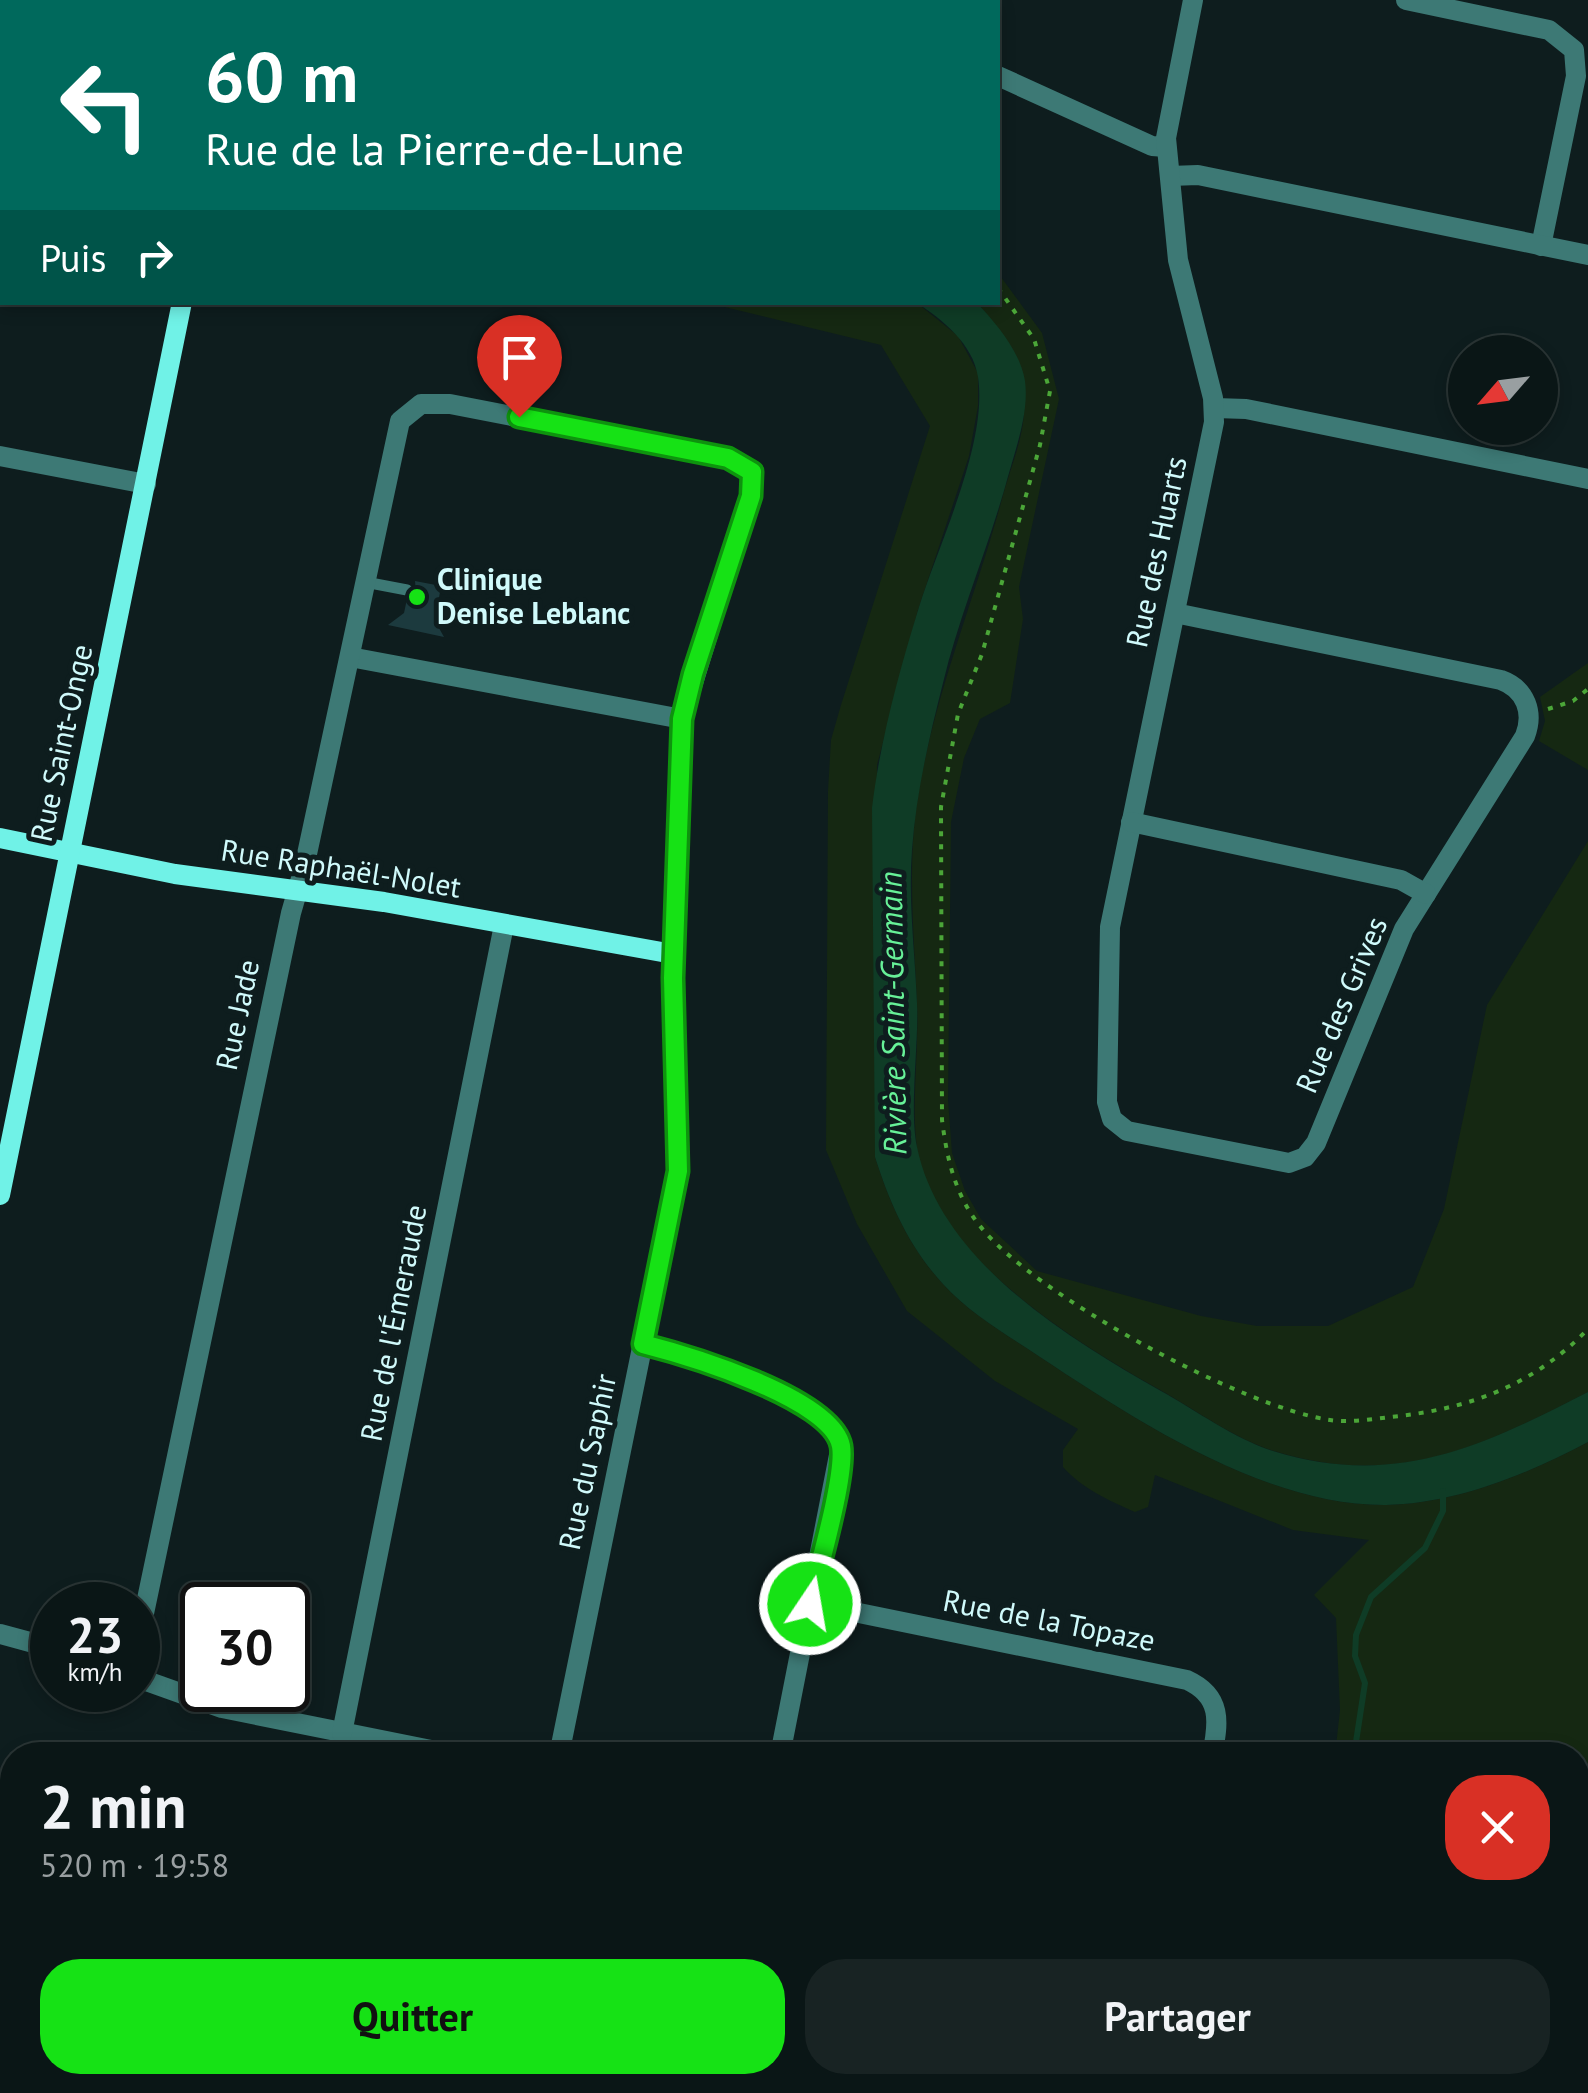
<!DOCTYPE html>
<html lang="fr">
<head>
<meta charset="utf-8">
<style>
	:root { --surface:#0a1616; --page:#182323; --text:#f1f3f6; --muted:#999fa1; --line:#2a3535; --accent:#16e215 }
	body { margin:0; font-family:"PT Sans",sans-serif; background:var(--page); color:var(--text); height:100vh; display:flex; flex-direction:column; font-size:38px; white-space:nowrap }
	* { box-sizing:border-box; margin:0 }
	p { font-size:32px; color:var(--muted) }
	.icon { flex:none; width:55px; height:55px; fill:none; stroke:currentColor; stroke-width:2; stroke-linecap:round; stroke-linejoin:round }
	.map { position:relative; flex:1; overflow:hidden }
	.side { position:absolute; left:0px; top:1742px; width:1590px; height:352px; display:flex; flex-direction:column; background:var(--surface); border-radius:40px 40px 0 0; box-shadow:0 5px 15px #0003,0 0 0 2px var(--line) }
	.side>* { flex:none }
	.banner { position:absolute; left:0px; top:0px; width:1000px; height:305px; box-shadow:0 5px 15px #0003,0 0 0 2px var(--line); background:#00695c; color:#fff; overflow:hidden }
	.needle { width:65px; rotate:242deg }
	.fabs { position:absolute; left:1448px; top:335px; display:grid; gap:20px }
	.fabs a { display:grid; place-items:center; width:110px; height:110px; border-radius:50%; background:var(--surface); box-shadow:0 5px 15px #0003,0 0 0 2px var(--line); font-size:50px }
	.speed { position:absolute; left:30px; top:1582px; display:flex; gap:20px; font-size:50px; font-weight:700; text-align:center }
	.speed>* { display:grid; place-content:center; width:130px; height:130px; border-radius:50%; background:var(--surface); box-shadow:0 5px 15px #0003,0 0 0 2px var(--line); line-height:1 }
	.speed small { font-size:25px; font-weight:400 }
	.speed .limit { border:5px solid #111; border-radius:15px; background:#fff; color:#111 }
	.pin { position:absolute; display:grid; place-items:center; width:85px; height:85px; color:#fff; margin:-102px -42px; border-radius:50% 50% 50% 0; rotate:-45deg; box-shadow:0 0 10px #0007 }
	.pin .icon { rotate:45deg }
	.me { position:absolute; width:110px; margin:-55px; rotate:12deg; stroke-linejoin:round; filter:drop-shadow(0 0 8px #0008) }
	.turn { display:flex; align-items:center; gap:35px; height:210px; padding:0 40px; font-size:45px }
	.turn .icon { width:130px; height:130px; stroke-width:2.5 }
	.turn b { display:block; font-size:70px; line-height:85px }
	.then { display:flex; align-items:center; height:95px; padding:0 40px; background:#0003; gap:20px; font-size:38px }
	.round { display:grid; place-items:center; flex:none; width:105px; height:105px; border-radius:40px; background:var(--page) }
	.summary { display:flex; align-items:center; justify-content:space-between; height:170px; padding:0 40px }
	h1 { font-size:60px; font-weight:600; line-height:75px }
	.primary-button { display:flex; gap:20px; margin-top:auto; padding:20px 40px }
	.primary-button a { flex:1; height:115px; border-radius:40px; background:var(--accent); color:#111; font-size:40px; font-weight:600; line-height:115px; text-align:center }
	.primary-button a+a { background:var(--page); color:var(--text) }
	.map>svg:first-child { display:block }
</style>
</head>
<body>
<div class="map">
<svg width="1588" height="2093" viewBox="0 0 1588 2093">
	<rect width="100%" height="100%" fill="#0e1d1e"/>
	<g fill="#152812">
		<path d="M 998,273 L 1042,333 L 1059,399 L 1019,587 L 1023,619 L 1010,703 L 980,719 L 964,758 L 951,822 L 948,1100 L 952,1153 L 965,1191 L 981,1219 L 1037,1271 L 1201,1316 L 1257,1326 L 1328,1326 L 1413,1287 L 1444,1209 L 1487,1005 L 1588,841 L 1588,1392 C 1482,1447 1396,1489 1274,1451 C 1235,1439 1197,1411 1162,1391 C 1075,1342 923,1250 916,1139 C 912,1095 919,1049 917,1004 C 914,931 906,857 920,784 C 938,686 976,595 1002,499 C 1009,471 1024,438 1024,409 C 1024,374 999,327 977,303 L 998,302 Z"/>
		<path d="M 708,303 L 917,303 L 958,336 L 978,373 L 978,406 L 969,456 L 918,610 L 877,765 L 875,1157 C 890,1204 909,1247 943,1284 C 970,1314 1006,1334 1040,1357 C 1137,1421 1266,1506 1386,1505 C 1455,1504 1528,1474 1588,1442 L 1588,2093 L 1116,2093 L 1119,2082 L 1578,2082 L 1578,1755 L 1335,1755 L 1340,1710 L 1336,1618 L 1314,1595 L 1369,1540 L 1293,1530 L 1155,1475 L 1148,1507 L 1135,1512 C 1108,1500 1083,1489 1063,1467 L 1063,1450 L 1078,1429 L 995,1381 L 907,1311 L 857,1224 L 826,1150 L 828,791 L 831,740 L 841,705 L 930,426 L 881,345 Z"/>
		<polygon points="1588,663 1588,770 1539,741 1545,721 1540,697"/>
		<polygon points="2,1772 12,1774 12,1878 0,1885"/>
		<polygon points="758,2083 856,2083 854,2093 760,2093"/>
	</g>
	<path fill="#0f3c26" d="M 917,303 L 977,303 C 996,323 1021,353 1025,381 C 1029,411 1017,445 1009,473 C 990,544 960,612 943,683 C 929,738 916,794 912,850 C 908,900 915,953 917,1003 C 919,1044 909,1109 917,1147 C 940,1260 1067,1338 1161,1391 C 1197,1411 1235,1439 1273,1451 C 1395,1489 1483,1446 1588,1392 L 1588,1442 C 1528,1474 1455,1504 1386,1505 C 1266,1506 1137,1421 1040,1357 C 1006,1334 970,1314 943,1284 C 909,1247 890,1204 875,1157 L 872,808 C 880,741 899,672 919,607 C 939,543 988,443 978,377 C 973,344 943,320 917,303 Z"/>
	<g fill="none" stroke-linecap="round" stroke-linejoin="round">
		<polyline stroke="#0f3c26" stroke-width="6" points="1354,1755 1365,1683 1355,1656 1356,1635 1371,1597 1425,1548 1443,1511 1443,1491"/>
	</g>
	<polygon fill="#1c3a3e" points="415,581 441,586 435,621 444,637 388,625 404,613 407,599 416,593"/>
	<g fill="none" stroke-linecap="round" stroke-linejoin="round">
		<g stroke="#4ba638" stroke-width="4" stroke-dasharray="5 8" stroke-linecap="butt">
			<polyline points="93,2 101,0"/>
			<polyline points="324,2 325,0"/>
			<polyline points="0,51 2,49"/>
			<path d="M 998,288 L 1034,339 L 1050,391 L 1040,445 L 982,654 L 958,714 L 941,807 L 942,1120 C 947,1159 955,1195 980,1226 C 1034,1295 1244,1408 1330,1420 C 1350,1423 1371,1419 1391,1417 C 1468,1409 1533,1386 1588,1329"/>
			<polyline points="1548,709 1573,701 1588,689"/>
			<polyline points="223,2090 223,2086 258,2093"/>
			<polyline points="855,2093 858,2082"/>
		</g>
		<g stroke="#3d7975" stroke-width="11">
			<polyline points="365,582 407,590"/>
			<polyline points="0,1902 5,1888 12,1884"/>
			<polyline points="0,1921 12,1923"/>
			<polyline points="745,2082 748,2093"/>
			<polyline points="987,2084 1031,2093"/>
			<polyline points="113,2093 115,2082"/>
			<polyline points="1091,2093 1093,2082"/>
		</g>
		<g stroke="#3d7975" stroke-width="20">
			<polyline points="696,0 708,2"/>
			<polyline points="1406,0 1549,30 1574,50 1576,76 1541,246"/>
			<polyline points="726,2 734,0"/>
			<polyline points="972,2 972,0"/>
			<polyline points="998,76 1152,146 1166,147"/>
			<polyline points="1170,176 1198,175 1588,255"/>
			<polyline points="1215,408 1246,409 1588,479"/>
			<polyline points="0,456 146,484"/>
			<path d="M 1175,613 L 1501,680 C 1526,689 1534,713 1525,736 L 1404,929 L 1316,1143 L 1305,1157 L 1289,1163 L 1127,1131 L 1112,1119 L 1107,1102 L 1110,927 L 1214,422 L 1213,398 L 1178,260 L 1166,138 L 1193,0"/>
			<polyline points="350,657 682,719"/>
			<polyline points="1131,822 1401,880 1426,894"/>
			<path d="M 643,1344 C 692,1356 823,1395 841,1445 L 780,1755"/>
			<path d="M 810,1603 L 1187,1680 C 1222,1696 1219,1722 1212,1755"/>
			<polyline points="0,1634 52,1648"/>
			<polyline points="138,1642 291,913 304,868 400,421 421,404 450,404 728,458 748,468 753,488 682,719 673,978 678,1171 559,1755"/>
			<polyline points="138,1678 222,1708 456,1755"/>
			<polyline points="342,1733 504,925"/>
			<polyline points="936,2093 939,2082"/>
		</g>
		<g stroke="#70f2e7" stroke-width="20">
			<polyline points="244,2 245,0"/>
			<polyline points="0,838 175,874 384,902 673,954"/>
			<polyline points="0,1195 182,302"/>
		</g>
		<g stroke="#61a6f1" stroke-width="25">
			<polyline points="0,1981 12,1983"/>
			<polyline points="508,2082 560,2093"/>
		</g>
	</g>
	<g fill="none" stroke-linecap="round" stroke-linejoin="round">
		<g stroke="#0e930e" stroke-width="25">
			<path id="route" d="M 519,417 L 728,458 L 752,472 L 751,496 L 693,674 L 682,719 L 673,978 L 678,1171 L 643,1344 C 686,1355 832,1398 841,1446 C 846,1475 818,1570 810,1604"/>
		</g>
		<use href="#route" stroke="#16e215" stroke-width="18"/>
	</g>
	<circle fill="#16e215" stroke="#0e1d1e" stroke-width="4" cx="417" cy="597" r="10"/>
	<g text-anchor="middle" stroke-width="10" stroke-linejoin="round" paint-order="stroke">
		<g font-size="30" fill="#d0fafb" stroke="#0e1d1e">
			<text transform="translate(1157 552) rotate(-78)" y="10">Rue des Huarts</text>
			<text transform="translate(62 743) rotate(-78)" y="10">Rue Saint-Onge</text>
			<text transform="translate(341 869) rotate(9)" y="10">Rue Raphaël-Nolet</text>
			<text transform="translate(1342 1005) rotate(-67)" y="10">Rue des Grives</text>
			<text transform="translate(238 1015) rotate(-78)" y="10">Rue Jade</text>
			<text transform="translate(394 1323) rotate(-79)" y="10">Rue de l'Émeraude</text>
			<text transform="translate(588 1462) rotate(-78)" y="10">Rue du Saphir</text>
			<text transform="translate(1049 1621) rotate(11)" y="10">Rue de la Topaze</text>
		</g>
		<g font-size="30" font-weight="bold" fill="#d0fafb" stroke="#0e1d1e" text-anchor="start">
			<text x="437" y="590">Clinique<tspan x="437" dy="34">Denise Leblanc</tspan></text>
		</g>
		<g font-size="32" font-style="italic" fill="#67f198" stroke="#0e1d1e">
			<text transform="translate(893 1013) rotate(-91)" y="11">Rivière Saint-Germain</text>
		</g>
	</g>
</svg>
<div class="fabs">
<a><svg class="needle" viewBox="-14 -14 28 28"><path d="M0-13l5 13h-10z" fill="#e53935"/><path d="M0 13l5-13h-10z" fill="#999fa1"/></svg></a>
</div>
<div class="speed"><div>23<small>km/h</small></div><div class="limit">30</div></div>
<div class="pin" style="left:519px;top:417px;background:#d93025"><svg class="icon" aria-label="arrive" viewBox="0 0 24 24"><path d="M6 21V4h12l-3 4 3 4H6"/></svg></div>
<svg class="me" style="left:810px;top:1604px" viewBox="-20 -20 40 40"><circle r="17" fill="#16e215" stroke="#fff" stroke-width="3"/><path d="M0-11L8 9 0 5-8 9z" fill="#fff"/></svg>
<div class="banner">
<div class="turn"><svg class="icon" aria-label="left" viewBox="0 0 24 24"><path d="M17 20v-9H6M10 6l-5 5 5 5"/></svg><div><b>60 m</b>Rue de la Pierre-de-Lune</div></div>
<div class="then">Puis<svg class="icon" aria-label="right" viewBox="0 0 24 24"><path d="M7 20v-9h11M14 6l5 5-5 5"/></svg></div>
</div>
<section class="side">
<div class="summary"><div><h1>2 min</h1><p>520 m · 19:58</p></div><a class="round" style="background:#d93025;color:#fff"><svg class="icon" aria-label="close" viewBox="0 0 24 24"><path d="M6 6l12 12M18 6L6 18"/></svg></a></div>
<div class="primary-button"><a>Quitter</a><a>Partager</a></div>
</section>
</div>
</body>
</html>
